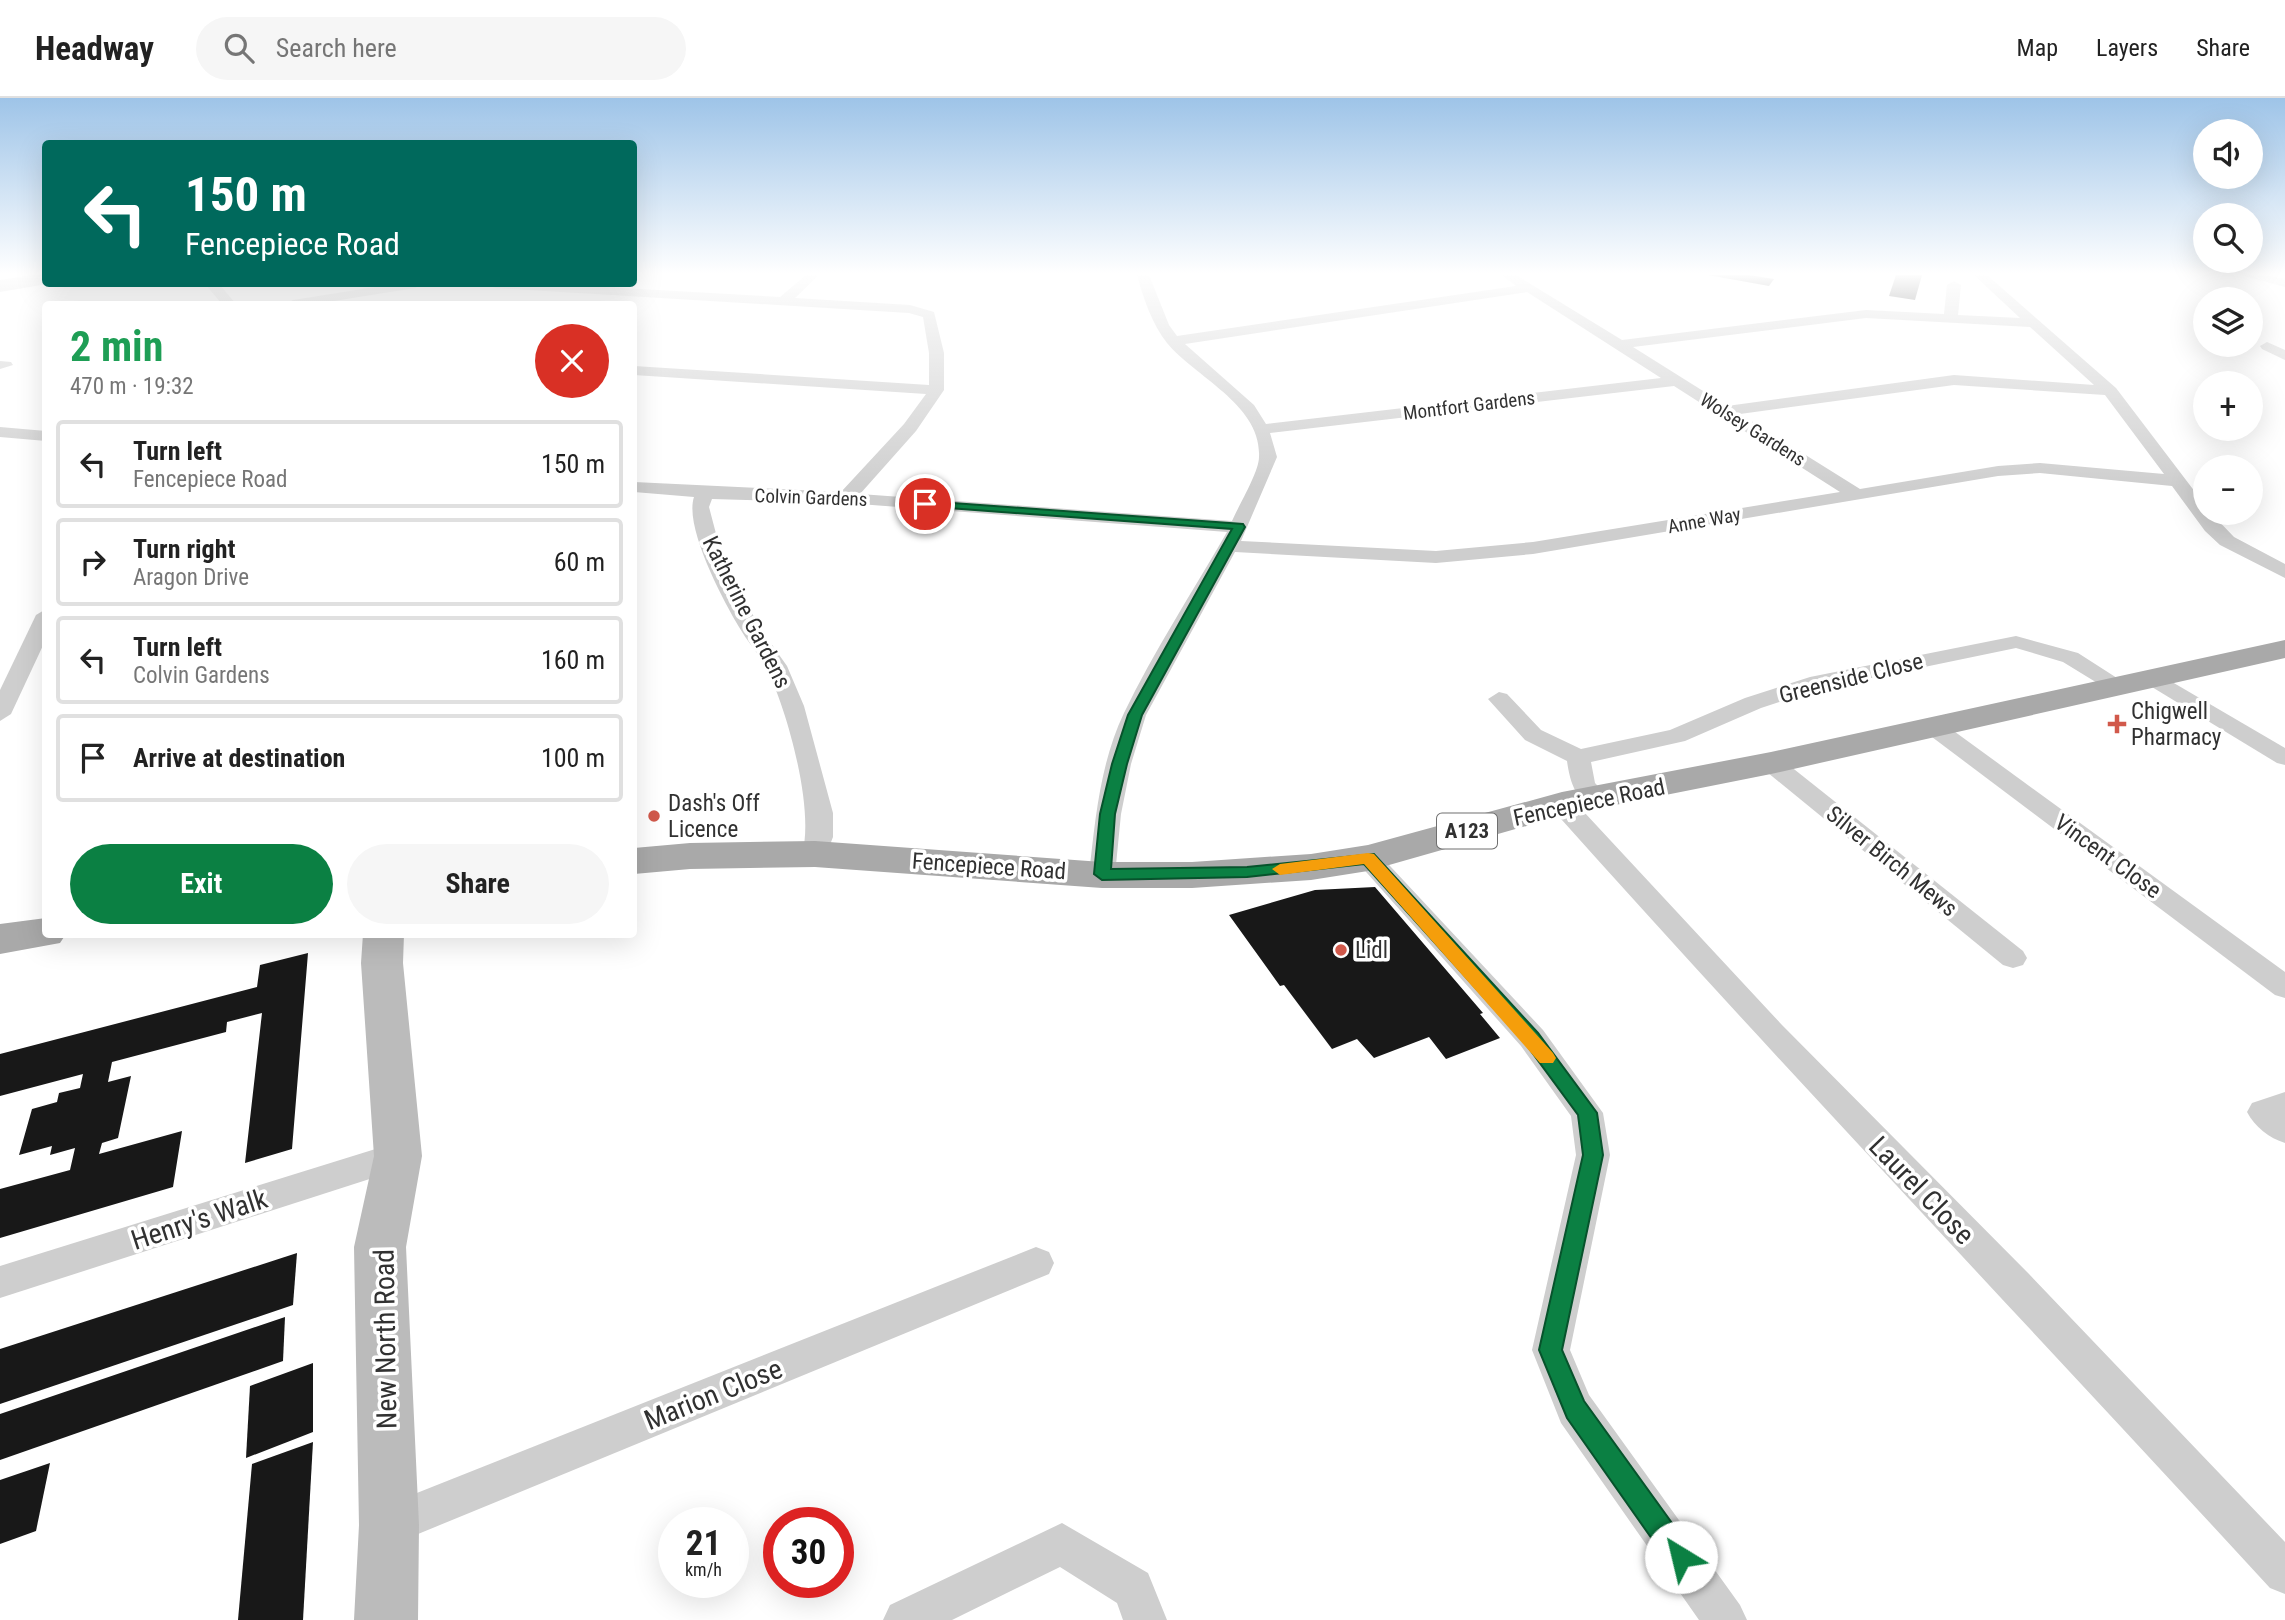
<!DOCTYPE html>
<html lang="en">
<head>
<meta charset="utf-8">
<style>
	:root { --surface:#fff; --page:#f6f6f6; --text:#222; --muted:#767676; --line:#e0e0e0; --accent:#0b8043 }
	body { margin:0; font-family:"Roboto Condensed",sans-serif; background:var(--page); color:var(--text); height:100vh; display:flex; flex-direction:column; font-size:26px; white-space:nowrap }
	* { box-sizing:border-box; margin:0 }
	p { font-size:23px; color:var(--muted) }
	.icon { flex:none; width:38px; height:38px; fill:none; stroke:currentColor; stroke-width:2; stroke-linecap:round; stroke-linejoin:round }
	.map { position:relative; flex:1; overflow:hidden }
	.sheet { position:absolute; left:42px; top:203px; width:595px; height:637px; display:flex; flex-direction:column; background:var(--surface); border-radius:7px; box-shadow:0 7px 28px #0002 }
	.sheet>* { flex:none }
	.guide { position:absolute; left:42px; top:42px; width:595px; height:147px; border-radius:7px; box-shadow:0 7px 28px #0002; background:#00695c; color:#fff; overflow:hidden }
	.buttons { position:absolute; left:2193px; top:21px; display:grid; gap:14px }
	.buttons a { display:grid; place-items:center; width:70px; height:70px; border-radius:50%; background:var(--surface); box-shadow:0 7px 28px #0002; font-size:35px }
	.speed { position:absolute; left:658px; top:1409px; display:flex; gap:14px; font-size:35px; font-weight:700; text-align:center }
	.speed>* { display:grid; place-content:center; width:91px; height:91px; border-radius:50%; background:var(--surface); box-shadow:0 7px 28px #0002; line-height:1 }
	.speed small { font-size:18px; font-weight:400 }
	.speed .limit { border:10px solid #d22; background:#fff; color:#111 }
	.pin { position:absolute; display:grid; place-items:center; width:60px; height:60px; color:#fff; margin:-30px; border:4px solid #fff; border-radius:50%; box-shadow:0 2px 7px #0007 }
	.me { position:absolute; width:77px; margin:-38px; rotate:324deg; stroke-linejoin:round; filter:drop-shadow(0 0 5px #0008) }
	.turn { display:flex; align-items:center; gap:24px; height:147px; padding:0 28px; font-size:32px }
	.turn .icon { width:91px; height:91px; stroke-width:2.5 }
	.turn b { display:block; font-size:49px; line-height:60px }
	.round { display:grid; place-items:center; flex:none; width:74px; height:74px; border-radius:37px; background:var(--page) }
	.overview { display:flex; align-items:center; justify-content:space-between; height:119px; padding:0 28px }
	h1 { font-size:42px; font-weight:700; line-height:52px; color:#1e9e55 }
	.button { display:flex; gap:14px; margin-top:auto; padding:14px 28px }
	.button a { flex:1; height:80px; border-radius:42px; background:var(--accent); color:#fff; font-size:28px; font-weight:700; line-height:80px; text-align:center }
	.button a+a { background:var(--page); color:var(--text) }
	ul { padding:0; list-style:none }
	li { display:flex; align-items:center; gap:21px; height:88px; margin:0 14px 10px; padding:0 14px; border:4px solid var(--line); border-radius:7px }
	li div { flex:1 }
	li b { display:block; font-size:26px }
	li em { font-style:normal }
	header { display:flex; align-items:center; gap:42px; box-sizing:border-box; height:98px; padding:0 35px; background:var(--surface); border-bottom:2px solid var(--line) }
	header strong { font-size:33px }
	nav { display:flex; gap:38px; margin-inline-start:auto; font-size:24px }
	.search { width:490px; height:63px; background:var(--page); display:flex; align-items:center; gap:18px; box-sizing:border-box; padding:0 24px; border-radius:38px; color:var(--muted); font-size:26px }
	.map>svg:first-child { display:block }
</style>
</head>
<body>
<header>
<strong>Headway</strong>
<div class="search"><svg class="icon" aria-label="search" viewBox="0 0 24 24"><circle cx="10" cy="10" r="6"/><path d="M15 15l6 6"/></svg>Search here</div>
<nav><a>Map</a><a>Layers</a><a>Share</a></nav>
</header>
<div class="map">
<svg width="2285" height="1522" viewBox="0 0 2285 1522">
	<rect width="100%" height="100%" fill="#fff"/>
	<g fill="#181818">
		<polygon points="1708,177 1748,177 1774,181 1769,188"/>
		<polygon points="1896,177 1922,177 1915,202 1889,198"/>
		<polygon points="1375,789 1483,915 1480,916 1500,940 1446,961 1429,939 1374,960 1357,941 1332,951 1284,887 1280,888 1229,817 1315,792"/>
		<polygon points="308,855 292,1051 245,1065 262,915 227,924 226,934 112,964 108,984 131,978 118,1040 102,1045 99,1056 182,1033 173,1089 0,1140 0,1091 70,1072 75,1050 50,1057 52,1048 19,1057 32,1011 57,1004 59,995 80,990 83,976 0,998 0,956 257,889 260,867"/>
		<polygon points="297,1155 293,1207 0,1306 0,1251"/>
		<polygon points="285,1219 283,1263 0,1362 0,1316"/>
		<polygon points="313,1265 313,1334 246,1360 250,1288"/>
		<polygon points="313,1344 303,1522 238,1522 252,1366"/>
		<polygon points="50,1365 36,1433 0,1446 0,1382"/>
	</g>
	<g fill="none" stroke-linecap="round" stroke-linejoin="round">
		<g fill="#cecece" fill-rule="evenodd">
			<path d="M 806,177 L 819,177 L 795,200 L 910,207 L 934,214 L 944,255 L 944,292 L 916,333 L 860,396 L 1232,423 C 1239,407 1259,374 1259,359 C 1262,307 1195,279 1167,245 C 1152,226 1143,199 1137,177 L 1149,177 L 1169,227 L 1177,238 L 1516,188 L 1502,177 L 1516,177 L 1622,242 L 1866,212 L 1944,216 L 1947,187 L 1954,183 L 1961,187 L 1958,217 L 2020,220 L 1974,177 L 1987,177 L 2116,290 L 2205,407 L 2205,415 L 2211,415 L 2234,439 L 2285,466 L 2285,480 L 2220,447 L 2205,433 L 2172,388 L 2040,375 L 1998,378 L 1533,456 L 1436,465 L 1235,454 L 1146,617 L 1131,666 L 1121,716 L 1115,777 L 1111,783 L 1102,786 L 1093,783 L 1089,777 C 1095,723 1100,665 1124,615 C 1154,553 1193,493 1227,434 L 846,405 L 712,401 L 709,409 L 719,447 L 758,527 L 787,568 L 804,608 L 833,715 L 833,739 L 824,762 L 815,765 L 806,762 L 802,756 C 815,712 787,611 766,569 C 758,555 747,543 739,529 C 723,502 684,429 694,399 L 634,394 L 634,384 L 841,394 L 904,326 L 926,296 L 634,277 L 634,268 L 929,287 L 929,255 L 923,219 L 909,215 L 495,190 L 488,186 L 552,186 L 780,199 ZM 1527,194 L 1661,280 L 1266,326 L 1254,307 L 1185,246 ZM 1866,220 L 2030,229 L 2094,287 L 1954,277 L 1727,308 L 1633,249 ZM 1954,287 L 2105,297 L 2164,376 L 2040,365 L 1998,368 L 1860,391 L 1740,316 ZM 1674,288 L 1840,394 L 1533,444 L 1436,453 L 1241,443 L 1277,359 L 1270,335 Z"/>
			<polygon points="2241,177 2263,177 2285,181 2285,189"/>
			<polygon points="205,186 219,186 236,206 222,206"/>
			<polygon points="394,186 422,186 415,190 315,206 286,206 293,202"/>
			<polygon points="2267,244 2285,252 2285,262 2262,251 2260,248"/>
			<polygon points="0,263 11,264 13,267 0,271"/>
			<polygon points="0,329 46,333 46,343 0,339"/>
			<polygon points="46,511 46,541 11,616 0,623 0,592 36,517"/>
			<path d="M 2016,538 L 2078,555 L 2131,589 L 2128,594 L 2112,594 L 2063,564 L 2016,550 L 1823,590 L 1761,610 L 1685,643 L 1591,664 L 1595,685 L 1610,701 L 1607,707 C 1578,714 1570,685 1567,663 L 1525,642 L 1488,601 L 1499,594 L 1507,596 L 1541,632 L 1581,651 L 1670,632 L 1745,600 L 1810,579 Z"/>
			<polygon points="2155,574 2285,650 2285,667 2277,665 2147,586 2144,581 2147,576"/>
			<polygon points="1932,621 1940,623 2285,874 2285,900 2275,897 1924,633 1920,628 1924,623"/>
			<polygon points="1771,658 1780,660 2023,853 2027,860 2023,867 2013,870 2003,867 1762,670 1759,665 1762,660"/>
			<path d="M 1562,698 L 1571,700 L 1782,927 L 2029,1176 L 2285,1444 L 2285,1496 L 2270,1490 C 2031,1230 1788,975 1553,712 L 1550,706 L 1553,700 Z"/>
			<polygon points="1368,751 1377,754 1543,932 1603,1015 1610,1057 1570,1252 1589,1297 1740,1507 1747,1522 1699,1522 1561,1325 1532,1252 1576,1057 1571,1018 1521,948 1359,766 1355,760 1359,754"/>
			<path d="M 2285,994 L 2285,1045 C 2269,1040 2255,1029 2247,1014 L 2252,1005 Z"/>
			<polygon points="398,1044 410,1048 415,1058 410,1068 0,1200 0,1168"/>
			<polygon points="1036,1149 1049,1154 1054,1165 1049,1176 389,1448 374,1442 368,1427 374,1412"/>
			<polygon points="1062,1425 1148,1475 1167,1522 1123,1522 1117,1505 1060,1469 952,1522 883,1522 890,1507"/>
		</g>
		<g fill="#bbb" fill-rule="evenodd">
			<polygon points="33,177 46,177 47,186 0,194 0,182"/>
			<polygon points="363,836 404,836 403,865 422,1058 406,1149 419,1427 418,1522 354,1522 359,1427 354,1149 374,1058 361,865"/>
		</g>
		<g fill="#a9a9a9" fill-rule="evenodd">
			<polygon points="2285,542 2285,560 1771,676 1565,717 1368,773 1311,782 1192,790 1102,790 815,769 690,771 634,776 634,750 690,745 815,743 1102,764 1192,764 1311,756 1368,747 1562,694 1771,654"/>
			<polygon points="46,820 46,836 66,836 60,845 0,856 0,826"/>
		</g>
	</g>
	<linearGradient id="sky" x2="0" y2="1"><stop stop-color="#9ec4e8"/><stop offset="0.45" stop-color="#fff"/><stop offset="1" stop-color="#fff" stop-opacity="0"/></linearGradient>
	<rect width="2285" height="390" fill="url(#sky)"/>
	<polygon fill="#0b8043" stroke="#07532c" stroke-width="2" points="925,403 1243,426 1245,429 1142,617 1127,666 1115,716 1111,771 1247,769 1374,756 1538,935 1597,1015 1603,1057 1562,1252 1584,1303 1690,1450 1693,1459 1690,1468 1681,1472 1671,1468 1567,1320 1539,1252 1583,1057 1578,1017 1525,945 1364,766 1247,779 1102,782 1094,776 1100,716 1112,666 1128,617 1232,431 921,408 920,406"/>
	<polygon fill="#f59e0b" points="1368,755 1374,756 1553,955 1556,960 1553,965 1540,965 1364,766 1280,777 1272,771 1280,766"/>
	<g fill="#d1594b" stroke="#fff" stroke-width="2.5">
		<path d="M2113.5 615.5h7v7h7v7h-7v7h-7v-7h-7v-7h7z"/>
		<circle cx="654" cy="718" r="7"/>
		<circle cx="1341" cy="852" r="7"/>
	</g>
	<g text-anchor="middle" stroke-width="7" stroke-linejoin="round" paint-order="stroke">
		<g font-size="19" fill="#313131" stroke="#fff">
			<text transform="translate(1469 307) rotate(-7)" y="7">Montfort Gardens</text>
			<text transform="translate(1753 331) rotate(32)" y="7">Wolsey Gardens</text>
			<text transform="translate(811 399) rotate(2)" y="7">Colvin Gardens</text>
			<text transform="translate(1704 422) rotate(-10)" y="7">Anne Way</text>
		</g>
		<rect fill="#fff" stroke="#6f6f6f" stroke-width="2" x="1437" y="715.5" width="60" height="35" rx="5"/>
		<g font-size="21" font-weight="bold" fill="#313131">
			<text x="1467" y="740">A123</text>
		</g>
		<g font-size="23" fill="#313131" stroke="#fff">
			<text transform="translate(747 514) rotate(63)" y="8">Katherine Gardens</text>
			<text transform="translate(1851 580) rotate(-14)" y="8">Greenside Close</text>
			<text transform="translate(1589 704) rotate(-12)" y="8">Fencepiece Road</text>
			<text transform="translate(2108 758) rotate(36)" y="8">Vincent Close</text>
			<text transform="translate(1892 763) rotate(39)" y="8">Silver Birch Mews</text>
			<text transform="translate(989 768) rotate(4)" y="8">Fencepiece Road</text>
		</g>
		<g font-size="23" fill="#313131" stroke="#fff" text-anchor="start">
			<text x="2131" y="621">Chigwell<tspan x="2131" dy="26">Pharmacy</tspan></text>
			<text x="668" y="713">Dash's Off<tspan x="668" dy="26">Licence</tspan></text>
			<text x="1355" y="860">Lidl</text>
		</g>
		<g font-size="28" fill="#313131" stroke="#fff">
			<text transform="translate(1922 1092) rotate(46)" y="10">Laurel Close</text>
			<text transform="translate(199 1121) rotate(-18)" y="10">Henry's Walk</text>
			<text transform="translate(385 1241) rotate(-91)" y="10">New North Road</text>
			<text transform="translate(713 1296) rotate(-22)" y="10">Marion Close</text>
		</g>
	</g>
</svg>
<div class="buttons">
<a><svg class="icon" aria-label="sound" viewBox="0 0 24 24"><path d="M4 9h4l5-4v14l-5-4H4zM17 9q2 3 0 6"/></svg></a>
<a><svg class="icon" aria-label="search" viewBox="0 0 24 24"><circle cx="10" cy="10" r="6"/><path d="M15 15l6 6"/></svg></a>
<a><svg class="icon" aria-label="layers" viewBox="0 0 24 24"><path d="M12 4l9 5-9 5-9-5zM3 14l9 5 9-5"/></svg></a>
<a>+</a>
<a>−</a>
</div>
<div class="speed"><div>21<small>km/h</small></div><div class="limit">30</div></div>
<div class="pin" style="left:925px;top:406px;background:#d93025"><svg class="icon" aria-label="arrive" viewBox="0 0 24 24"><path d="M6 21V4h12l-3 4 3 4H6"/></svg></div>
<svg class="me" style="left:1681px;top:1459px" viewBox="-20 -20 40 40"><circle r="19" fill="#fff"/><path d="M0-13L10 11 0 6-10 11z" fill="#0b8043"/></svg>
<div class="guide">
<div class="turn"><svg class="icon" aria-label="left" viewBox="0 0 24 24"><path d="M17 20v-9H6M10 6l-5 5 5 5"/></svg><div><b>150 m</b>Fencepiece Road</div></div>
</div>
<section class="sheet">
<div class="overview"><div><h1>2 min</h1><p>470 m · 19:32</p></div><a class="round" style="background:#d93025;color:#fff"><svg class="icon" aria-label="close" viewBox="0 0 24 24"><path d="M6 6l12 12M18 6L6 18"/></svg></a></div>
<ul>
<li><svg class="icon" aria-label="left" viewBox="0 0 24 24"><path d="M17 20v-9H6M10 6l-5 5 5 5"/></svg><div><b>Turn left</b><p>Fencepiece Road</p></div><em>150 m</em></li>
<li><svg class="icon" aria-label="right" viewBox="0 0 24 24"><path d="M7 20v-9h11M14 6l5 5-5 5"/></svg><div><b>Turn right</b><p>Aragon Drive</p></div><em>60 m</em></li>
<li><svg class="icon" aria-label="left" viewBox="0 0 24 24"><path d="M17 20v-9H6M10 6l-5 5 5 5"/></svg><div><b>Turn left</b><p>Colvin Gardens</p></div><em>160 m</em></li>
<li><svg class="icon" aria-label="arrive" viewBox="0 0 24 24"><path d="M6 21V4h12l-3 4 3 4H6"/></svg><div><b>Arrive at destination</b></div><em>100 m</em></li>
</ul>
<div class="button"><a>Exit</a><a>Share</a></div>
</section>
</div>
</body>
</html>
